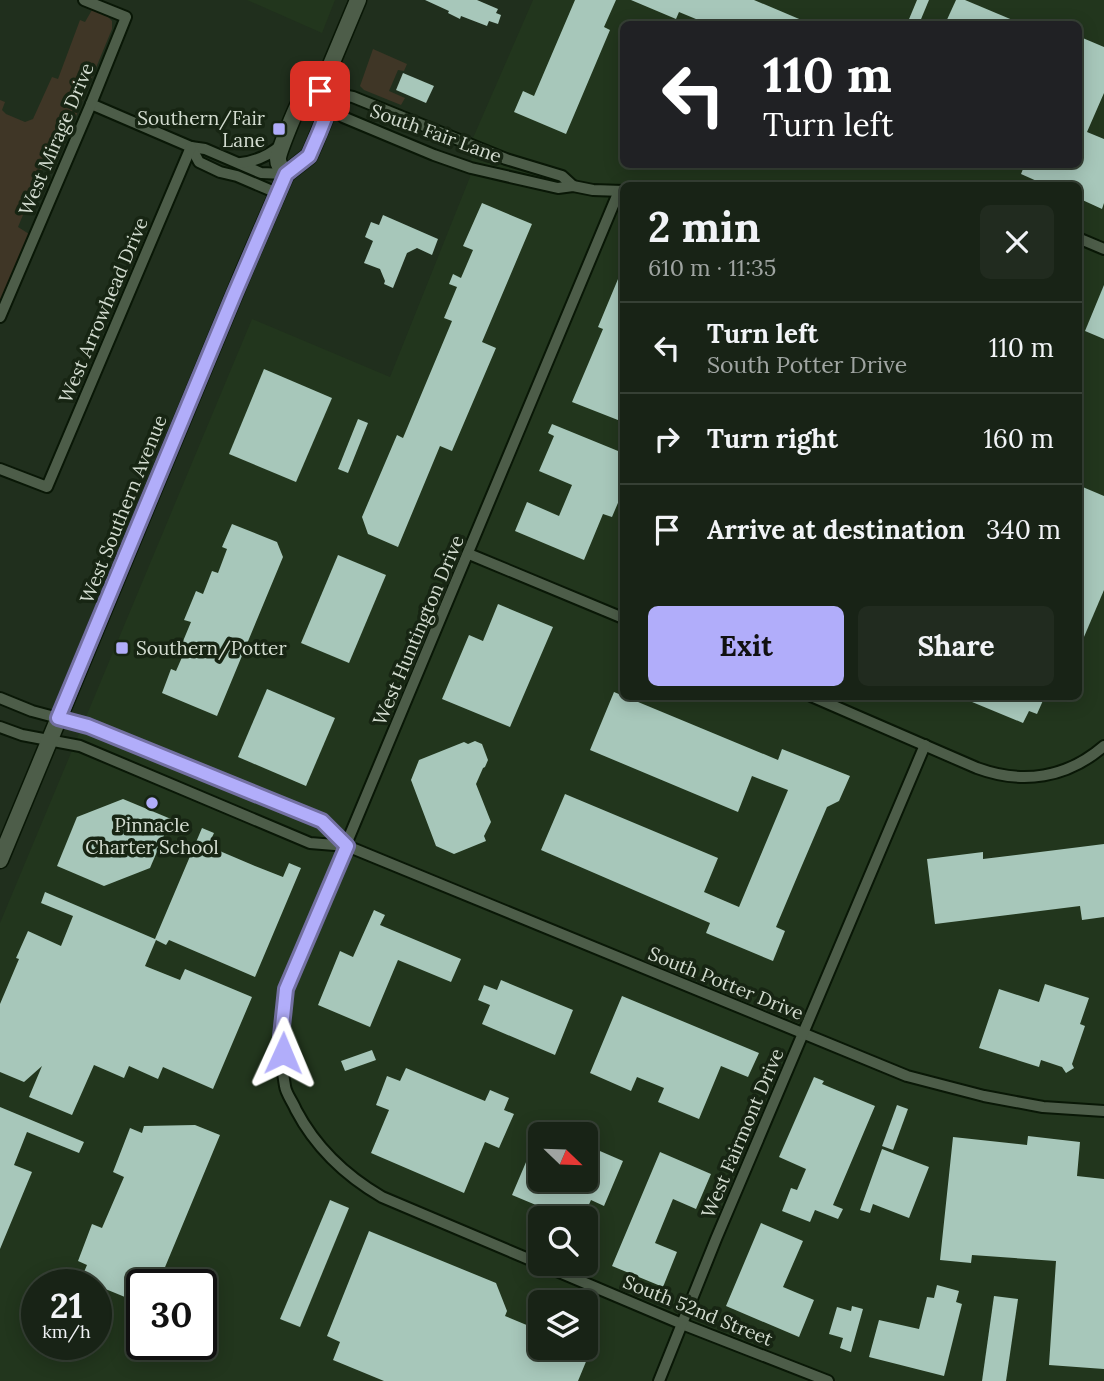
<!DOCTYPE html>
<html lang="en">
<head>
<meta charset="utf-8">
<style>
	:root { --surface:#182316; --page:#212b1f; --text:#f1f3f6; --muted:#9fa4a1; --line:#364035; --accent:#b1adfa }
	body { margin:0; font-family:Lora,serif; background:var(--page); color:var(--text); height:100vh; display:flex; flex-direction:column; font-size:26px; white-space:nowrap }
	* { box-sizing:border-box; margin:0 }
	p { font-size:23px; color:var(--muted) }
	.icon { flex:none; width:38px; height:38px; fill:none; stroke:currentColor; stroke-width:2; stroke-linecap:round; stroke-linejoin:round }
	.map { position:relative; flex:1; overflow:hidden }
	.panel { position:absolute; left:620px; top:182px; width:462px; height:518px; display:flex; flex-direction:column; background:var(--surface); border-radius:10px; box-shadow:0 4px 18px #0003,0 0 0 2px var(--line) }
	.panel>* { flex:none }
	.guide { position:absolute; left:620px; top:21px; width:462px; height:147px; border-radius:10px; box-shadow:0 4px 18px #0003,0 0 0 2px var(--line); background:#202124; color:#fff; overflow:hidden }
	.needle { width:46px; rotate:113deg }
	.tools { position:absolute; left:528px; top:1122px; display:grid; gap:14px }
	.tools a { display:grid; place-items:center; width:70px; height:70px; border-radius:10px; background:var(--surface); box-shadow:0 4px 18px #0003,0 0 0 2px var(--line); font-size:35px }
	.speed { position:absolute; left:21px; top:1269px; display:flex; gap:14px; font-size:35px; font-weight:700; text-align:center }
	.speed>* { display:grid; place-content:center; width:91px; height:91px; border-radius:50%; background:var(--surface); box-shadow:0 4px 18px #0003,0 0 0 2px var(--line); line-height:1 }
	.speed small { font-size:18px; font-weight:400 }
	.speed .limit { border:4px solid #111; border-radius:10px; background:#fff; color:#111 }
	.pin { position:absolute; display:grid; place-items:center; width:60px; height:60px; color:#fff; margin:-30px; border-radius:14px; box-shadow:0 4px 10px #0006 }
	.me { position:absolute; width:77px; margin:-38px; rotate:1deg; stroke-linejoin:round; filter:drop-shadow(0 0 5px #0008) }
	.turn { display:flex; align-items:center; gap:24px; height:147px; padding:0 28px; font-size:32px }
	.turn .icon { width:91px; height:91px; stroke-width:2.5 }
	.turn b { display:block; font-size:49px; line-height:60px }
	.round { display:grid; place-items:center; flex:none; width:74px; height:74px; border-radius:10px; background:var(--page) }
	.summary { display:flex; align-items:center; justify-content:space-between; height:119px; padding:0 28px }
	h1 { font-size:42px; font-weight:800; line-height:52px }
	.button { display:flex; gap:14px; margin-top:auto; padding:14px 28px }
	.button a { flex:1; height:80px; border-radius:10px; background:var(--accent); color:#111; font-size:28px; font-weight:800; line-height:80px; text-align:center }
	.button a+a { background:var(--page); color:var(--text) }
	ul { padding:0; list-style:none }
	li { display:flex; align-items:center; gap:21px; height:91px; padding:0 28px; border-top:2px solid var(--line) }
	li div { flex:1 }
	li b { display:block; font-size:26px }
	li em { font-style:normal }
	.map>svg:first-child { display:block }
</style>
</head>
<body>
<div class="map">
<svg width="1104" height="1381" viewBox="0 0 1104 1381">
	<rect width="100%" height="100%" fill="#202f1d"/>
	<g fill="#22361d" fill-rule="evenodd">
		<polygon points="247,0 335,0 322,33"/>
		<path d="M 533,0 L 1104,0 L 1104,1381 L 0,1381 L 0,923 L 252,319 L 390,377 L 470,177 L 473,138 ZM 623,24 L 1078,24 L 1078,164 L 623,164 ZM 623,186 L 1078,186 L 1078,696 L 623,696 ZM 541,1134 L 586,1134 L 586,1180 L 541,1180 ZM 541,1218 L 586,1218 L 586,1264 L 541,1264 ZM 37,1284 L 96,1284 L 96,1344 L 37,1344 ZM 142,1284 L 201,1284 L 201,1344 L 142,1344 ZM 541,1302 L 586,1302 L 586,1348 L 541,1348 Z"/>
	</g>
	<g fill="#3f3626">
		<polygon points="92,10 108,17 112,21 112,29 60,155 49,152 18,227 29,234 0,302 0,100 5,102 2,110 6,114 25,122 33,119 52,77 58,79 80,20 85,22"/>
		<polygon points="373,49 407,64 404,71 398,70 389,91 405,98 401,105 364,90 360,86"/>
	</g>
	<g fill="#a7c7ba">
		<polygon points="425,0 477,0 498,9 496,13 501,15 498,24 489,21 487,26 461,16 460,19 448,13 449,11"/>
		<polygon points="575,0 616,0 604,27 610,30 566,134 514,112 523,91 534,96"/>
		<polygon points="631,0 754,0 811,24 708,24 679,12 676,19"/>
		<polygon points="917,0 929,0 919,24 907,24"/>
		<polygon points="956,0 965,0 1022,24 945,24"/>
		<polygon points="1078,36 1104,47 1104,93 1087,132 1104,139 1104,203 1102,209 1078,198 1078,186 1048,186 1021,174 1025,164 1078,164"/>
		<polygon points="403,73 434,86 426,103 396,90"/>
		<polygon points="482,203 532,224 482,342 496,348 452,451 440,446 398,547 368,534 362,517 397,435 403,438 452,321 444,318 457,287 449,284 453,274 461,278 473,250 463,246"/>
		<polygon points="383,215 438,239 432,255 417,248 407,253 393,288 384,284 385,281 380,269 364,263 373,241 365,237 371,222 379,225"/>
		<polygon points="623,267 623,422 572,402 603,329 598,327"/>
		<polygon points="1104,285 1104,339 1085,331"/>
		<polygon points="264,369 332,398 296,482 229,454"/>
		<polygon points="358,419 368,423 348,473 338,469"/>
		<polygon points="552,424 623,453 623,491 612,517 603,514 584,560 515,531 527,502 559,516 572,485 539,471 554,436 548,433"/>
		<polygon points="1078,485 1104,496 1104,590 1078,651"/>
		<polygon points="232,524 277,542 283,557 217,716 162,693 171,669 176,671 186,648 181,646 191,622 184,620 196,591 203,594 212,571 218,573 227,549 222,547"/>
		<polygon points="338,555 386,575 349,663 301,643"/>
		<polygon points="498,604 553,627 510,727 442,699 469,635 483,641"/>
		<polygon points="267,689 335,718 306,786 238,757"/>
		<polygon points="614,692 778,760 782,749 850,776 839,801 827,807 800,870 776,927 785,931 773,961 706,933 710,923 541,850 565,794 718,858 704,892 739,907 788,790 752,776 738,812 590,750"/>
		<polygon points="1045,696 1037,714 1029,711 1023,723 960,697"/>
		<polygon points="475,741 482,744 488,760 485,767 483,768 476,784 491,822 484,836 486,841 454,854 436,846 411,780 419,760 464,742 468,744"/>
		<polygon points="123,799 171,819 150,868 104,886 57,866 77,817"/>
		<polygon points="202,828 214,833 208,846 255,866 283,877 289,863 301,868 255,977 169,940 166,945 156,940 145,966 180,980 185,969 252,997 213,1089 163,1067 158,1079 129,1066 124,1078 94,1065 72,1115 29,1097 42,1066 24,1082 0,1072 0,1004 19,959 16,958 28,931 61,946 73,916 41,903 45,892 155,939"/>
		<polygon points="1104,844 1104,917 1082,920 1080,906 935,924 927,859 983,852 983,859"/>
		<polygon points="374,910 385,915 380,925 461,959 451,982 398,960 370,1027 318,1005 340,951 353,957"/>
		<polygon points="501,980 573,1010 555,1055 482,1024 490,1005 478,1000 484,985 497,990"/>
		<polygon points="1045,984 1089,998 1080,1024 1085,1026 1072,1064 1074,1068 1066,1073 1062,1067 1041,1060 1039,1067 979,1048 999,989 1039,1002"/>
		<polygon points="622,996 759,1053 748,1077 721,1066 699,1119 658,1102 664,1088 637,1077 631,1091 590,1073"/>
		<polygon points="372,1050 376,1060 345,1071 341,1061"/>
		<polygon points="406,1068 485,1101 490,1090 509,1098 504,1110 514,1114 499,1148 485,1142 464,1193 371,1153 389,1110 376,1105 387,1076 400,1081"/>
		<polygon points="814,1077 824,1081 822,1084 875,1106 833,1205 843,1209 838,1219 815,1210 810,1222 782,1211 791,1188 797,1190 806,1169 779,1157"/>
		<polygon points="897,1105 908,1109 893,1150 882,1146"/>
		<polygon points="0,1107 84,1142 79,1153 27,1132 14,1165 32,1172 0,1249"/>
		<polygon points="195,1125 220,1135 158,1284 142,1284 142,1304 81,1279 87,1265 78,1261 92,1224 102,1228 124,1177 113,1172 130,1128 142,1133 144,1126"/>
		<polygon points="541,1127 541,1180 586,1180 586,1145 623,1161 604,1206 591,1200 583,1218 567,1218 512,1195"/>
		<polygon points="1028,1136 1080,1142 1077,1176 1104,1179 1104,1369 1049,1365 1056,1261 972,1255 971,1263 940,1260 953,1137 1027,1145"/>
		<polygon points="882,1149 929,1167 909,1218 873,1204 870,1213 860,1210"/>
		<polygon points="660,1152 711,1174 696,1209 673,1199 655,1243 677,1252 663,1287 612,1266"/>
		<polygon points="330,1200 349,1208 300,1327 280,1319"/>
		<polygon points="761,1223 803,1241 783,1287 814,1300 799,1337 726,1306"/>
		<polygon points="369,1231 496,1283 507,1311 505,1316 541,1331 541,1348 580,1348 590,1352 578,1381 384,1381 333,1360 340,1342 327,1336"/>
		<polygon points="937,1285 959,1291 956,1302 962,1304 944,1376 869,1357 879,1320 919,1329 927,1297 934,1298"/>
		<polygon points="994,1296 1018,1299 1006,1381 982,1381"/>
		<polygon points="852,1306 863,1309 851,1352 840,1348 843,1338 829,1334 837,1307 851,1311"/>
	</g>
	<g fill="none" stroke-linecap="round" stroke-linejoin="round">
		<g stroke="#091706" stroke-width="14">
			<g id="street">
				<polyline points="320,91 353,97 506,159 562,176 573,186"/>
				<polyline points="322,93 343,117 434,155 471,168 558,188 573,186 593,190 623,191"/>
				<polyline points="91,104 191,147 205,149 261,173 286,174"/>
				<polyline points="191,147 199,162 220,172 237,176 277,193"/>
				<path d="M 241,163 C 257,161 268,156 280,146"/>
				<path d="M 619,191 L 286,988 C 283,1021 279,1053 285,1086 C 286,1094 293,1102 296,1110 C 316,1148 346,1176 382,1197 L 682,1324 L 828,1381"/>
				<polyline points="1078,238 1104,249"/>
				<polyline points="0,317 91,104 126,17 84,0"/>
				<polyline points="0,469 47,487 191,147"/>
				<polyline points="469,554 623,618"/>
				<path d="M 811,696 L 977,768 C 1023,785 1067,778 1104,746"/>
				<polyline points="0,698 32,711 88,726 322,821 347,846"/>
				<polyline points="0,727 22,735 80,746 310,843 347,846 907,1076 984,1096 1043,1107 1104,1111"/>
				<polyline points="659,1381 716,1239 925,745"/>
			</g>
		</g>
		<g stroke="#091706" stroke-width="19">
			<g id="secondary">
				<path d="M 286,174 C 282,169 278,165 278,159 C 278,153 299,100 304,95 C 308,91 314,91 320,91"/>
				<polyline points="0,860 244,271 286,174 309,156 313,147 325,118 320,91 358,0"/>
			</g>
		</g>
		<use href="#street" stroke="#4d5d49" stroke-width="10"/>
		<use href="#secondary" stroke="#4d5d49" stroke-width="16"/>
	</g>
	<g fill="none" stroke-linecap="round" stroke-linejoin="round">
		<g stroke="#7370a2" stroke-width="18">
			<polyline id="route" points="283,1053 281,1036 286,989 347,846 322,821 88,726 58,718 234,295 286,174 309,156 319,133 325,118 320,91"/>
		</g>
		<use href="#route" stroke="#b1adfa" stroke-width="12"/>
	</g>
	<g fill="#b1adfa" stroke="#172513" stroke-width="2.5">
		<rect x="272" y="122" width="14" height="14" rx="3.5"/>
		<rect x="115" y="641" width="14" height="14" rx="3.5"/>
		<circle cx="152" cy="803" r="7"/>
	</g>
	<g text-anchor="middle" stroke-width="7" stroke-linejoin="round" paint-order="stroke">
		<g font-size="19" fill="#d3dcd0" stroke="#172513" text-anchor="end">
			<text x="265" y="125">Southern/Fair<tspan x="265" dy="22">Lane</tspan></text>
			<text x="136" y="655" text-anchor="start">Southern/Potter</text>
			<text x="152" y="832" text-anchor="middle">Pinnacle<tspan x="152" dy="22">Charter School</tspan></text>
		</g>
		<g font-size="19" fill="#d3dcd0" stroke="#172513">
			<text transform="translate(436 133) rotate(20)" y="7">South Fair Lane</text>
			<text transform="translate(56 139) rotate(-67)" y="7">West Mirage Drive</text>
			<text transform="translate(103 310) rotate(-67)" y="7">West Arrowhead Drive</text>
			<text transform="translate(123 509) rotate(-68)" y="7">West Southern Avenue</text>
			<text transform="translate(418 630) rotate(-67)" y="7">West Huntington Drive</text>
			<text transform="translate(726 983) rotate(22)" y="7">South Potter Drive</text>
			<text transform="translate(742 1133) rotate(-67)" y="7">West Fairmont Drive</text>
			<text transform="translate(698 1310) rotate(22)" y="7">South 52nd Street</text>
		</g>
	</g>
</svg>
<div class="tools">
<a><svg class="needle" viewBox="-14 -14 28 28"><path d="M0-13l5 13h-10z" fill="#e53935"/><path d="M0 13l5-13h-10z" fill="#9fa4a1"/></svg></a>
<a><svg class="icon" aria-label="search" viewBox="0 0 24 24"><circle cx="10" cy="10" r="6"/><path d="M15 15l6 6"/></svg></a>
<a><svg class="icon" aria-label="layers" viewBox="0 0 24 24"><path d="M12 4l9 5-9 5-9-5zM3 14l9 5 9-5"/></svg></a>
</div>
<div class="speed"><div>21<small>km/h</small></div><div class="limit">30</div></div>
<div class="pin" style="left:320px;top:91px;background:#d93025"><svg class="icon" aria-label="arrive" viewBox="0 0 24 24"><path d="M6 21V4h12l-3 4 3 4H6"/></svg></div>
<svg class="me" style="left:283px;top:1053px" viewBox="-20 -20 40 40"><path d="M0-17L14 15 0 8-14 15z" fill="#b1adfa" stroke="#fff" stroke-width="4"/></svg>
<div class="guide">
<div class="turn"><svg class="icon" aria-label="left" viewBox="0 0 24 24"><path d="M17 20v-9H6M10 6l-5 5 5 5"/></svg><div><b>110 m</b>Turn left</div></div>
</div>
<section class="panel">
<div class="summary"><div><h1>2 min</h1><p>610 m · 11:35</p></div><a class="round"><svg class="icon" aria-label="close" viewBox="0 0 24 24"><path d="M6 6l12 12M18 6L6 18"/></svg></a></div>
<ul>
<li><svg class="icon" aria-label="left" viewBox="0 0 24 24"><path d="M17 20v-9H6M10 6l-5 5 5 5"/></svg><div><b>Turn left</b><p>South Potter Drive</p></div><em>110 m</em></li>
<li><svg class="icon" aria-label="right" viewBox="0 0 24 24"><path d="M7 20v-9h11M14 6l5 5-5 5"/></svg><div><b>Turn right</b></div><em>160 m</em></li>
<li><svg class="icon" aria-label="arrive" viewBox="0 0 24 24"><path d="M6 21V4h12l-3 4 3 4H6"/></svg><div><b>Arrive at destination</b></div><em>340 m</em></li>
</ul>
<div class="button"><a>Exit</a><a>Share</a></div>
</section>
</div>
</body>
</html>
